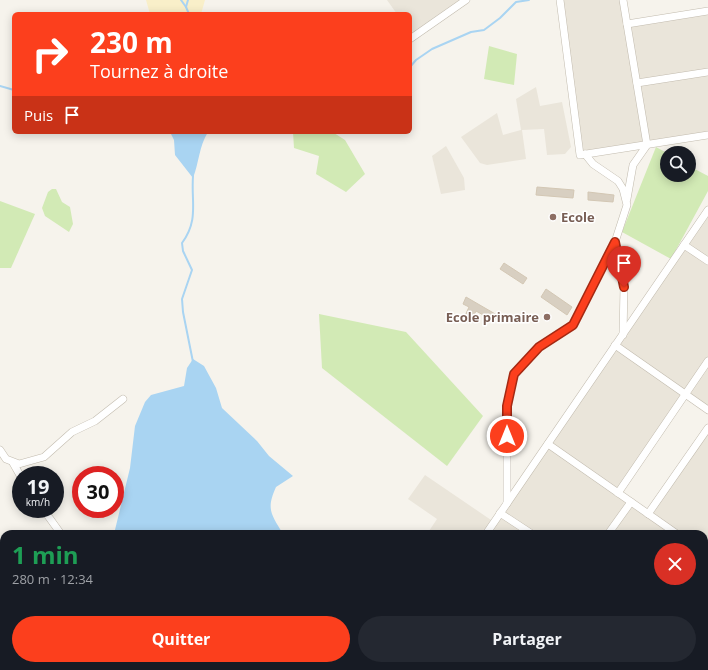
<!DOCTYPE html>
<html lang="fr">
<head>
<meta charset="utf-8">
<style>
	:root { --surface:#171b24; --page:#242831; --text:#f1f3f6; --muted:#9ea1a6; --accent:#fc3f1d }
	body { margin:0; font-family:"Open Sans",sans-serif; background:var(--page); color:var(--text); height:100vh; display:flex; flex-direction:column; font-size:15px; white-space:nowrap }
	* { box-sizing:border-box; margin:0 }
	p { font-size:13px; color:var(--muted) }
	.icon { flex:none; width:22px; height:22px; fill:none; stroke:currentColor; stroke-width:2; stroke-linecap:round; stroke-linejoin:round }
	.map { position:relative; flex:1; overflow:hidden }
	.details { position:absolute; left:0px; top:530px; width:708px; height:140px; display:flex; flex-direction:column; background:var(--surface); border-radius:12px 12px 0 0; box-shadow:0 2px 10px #0003 }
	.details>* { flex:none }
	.top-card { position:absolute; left:12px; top:12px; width:400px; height:122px; border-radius:6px; box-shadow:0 2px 10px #0003; background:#fc3f1d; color:#fff; overflow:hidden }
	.fabs { position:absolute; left:660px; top:146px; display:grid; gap:8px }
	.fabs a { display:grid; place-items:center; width:36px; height:36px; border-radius:50%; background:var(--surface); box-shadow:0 2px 10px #0003; font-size:20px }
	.speed { position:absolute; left:12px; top:466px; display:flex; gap:8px; font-size:20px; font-weight:700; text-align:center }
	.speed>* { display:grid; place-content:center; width:52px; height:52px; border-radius:50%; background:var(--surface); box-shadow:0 2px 10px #0003; line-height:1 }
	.speed small { font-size:10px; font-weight:400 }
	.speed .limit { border:6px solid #d22; background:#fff; color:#111 }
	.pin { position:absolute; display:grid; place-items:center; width:34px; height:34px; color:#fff; margin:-41px -17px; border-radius:50% 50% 50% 0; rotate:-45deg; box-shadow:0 0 4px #0007 }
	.pin .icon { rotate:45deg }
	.me { position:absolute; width:44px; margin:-22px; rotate:0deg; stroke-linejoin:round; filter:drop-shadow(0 0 3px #0008) }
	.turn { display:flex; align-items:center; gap:14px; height:84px; padding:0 12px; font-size:18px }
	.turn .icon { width:52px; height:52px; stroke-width:2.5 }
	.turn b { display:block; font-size:28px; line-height:34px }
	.then { display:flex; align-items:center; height:38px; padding:0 12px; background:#0003; gap:8px; font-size:15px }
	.round { display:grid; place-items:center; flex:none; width:42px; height:42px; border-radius:21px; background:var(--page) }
	.head { display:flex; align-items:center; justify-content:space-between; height:68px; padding:0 12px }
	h1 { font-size:24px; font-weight:700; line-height:30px; color:#1e9e55 }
	.cta { display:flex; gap:8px; margin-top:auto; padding:8px 12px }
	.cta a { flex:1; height:46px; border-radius:24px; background:var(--accent); color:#fff; font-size:16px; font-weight:700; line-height:46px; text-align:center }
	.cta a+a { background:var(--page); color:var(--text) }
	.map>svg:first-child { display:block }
</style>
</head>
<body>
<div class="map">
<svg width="708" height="670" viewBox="0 0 708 670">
	<rect width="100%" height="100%" fill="#f6f3ec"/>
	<g fill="#eae5da">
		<polygon points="387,0 466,0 413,36 410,32 410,14 397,14"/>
		<polygon points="560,0 623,0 627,24 708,11 708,135 580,155"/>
		<polygon points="536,87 540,106 562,102 571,147 565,154 547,155 544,129 522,130 526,159 487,165 480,163 461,137 497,113 503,135 521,130 516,99"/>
		<polygon points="446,146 464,178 465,190 441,194 432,156"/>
		<polygon points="708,210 708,410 686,394 618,493 648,514 708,428 708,670 571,670 565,666 704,666 704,534 427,534 437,519 408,499 425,475 494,522"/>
		<polygon points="396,666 494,666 491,670 394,670"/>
	</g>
	<polygon fill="#f7ead8" points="494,666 565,666 571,670 491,670"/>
	<g fill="#d2eab5">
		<polygon points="489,46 517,54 514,85 484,79"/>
		<polygon points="293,132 334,133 345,140 365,174 346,192 316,174 319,156 294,148"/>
		<polygon points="656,147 667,153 667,175 689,175 689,166 708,176 708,191 671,259 622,232"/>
		<polygon points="52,189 56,189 62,202 70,207 73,224 69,232 45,216 42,208 48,192"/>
		<polygon points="0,201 35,214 11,268 0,268"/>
		<polygon points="319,314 406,332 483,416 447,466 322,368"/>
	</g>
	<polygon fill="#f9efc9" points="146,0 205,0 201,14 150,14"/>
	<g fill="#a9d4f2">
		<path d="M 170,132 L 208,132 C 199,146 199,163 193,178 L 175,155 L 174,140 Z"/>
		<path d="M 193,359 L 204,366 L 216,388 L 222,408 L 257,441 L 269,456 L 293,476 L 276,487 C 266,509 271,514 283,534 L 114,534 L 130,468 L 135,426 L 145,402 L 151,395 L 184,386 L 187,368 Z"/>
		<polygon points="120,666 343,666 345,670 121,670"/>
	</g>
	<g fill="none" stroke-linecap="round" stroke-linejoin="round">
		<g stroke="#a9d4f2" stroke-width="2">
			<polyline points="181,0 186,7 189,14"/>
			<polyline points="186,7 188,0"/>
			<polyline points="410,67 416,60 432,49 471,32 484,30 500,18 516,2 529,0"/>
			<polyline points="0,86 14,90"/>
			<path d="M 193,362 L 183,312 L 182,299 L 192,270 L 183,251 L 182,243 C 199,220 191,202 193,176"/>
		</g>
	</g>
	<g fill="#d8cfc1" stroke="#d3c7b4">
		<polygon points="537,187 574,190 573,198 536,195"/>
		<polygon points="588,192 614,195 613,202 588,200"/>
		<polygon points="504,263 527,278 523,284 500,269"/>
		<polygon points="546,289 572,307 567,315 541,297"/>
		<polygon points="466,297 497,315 494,321 476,311 470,323 463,320 469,307 463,304"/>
	</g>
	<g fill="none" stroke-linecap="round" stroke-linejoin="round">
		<g stroke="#c2bbae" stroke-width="8">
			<g id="street">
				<polyline points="560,0 580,155 708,135"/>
				<polyline points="623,0 647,145 633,165 627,199"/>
				<polyline points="627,24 708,11"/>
				<polyline points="410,39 466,0"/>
				<polyline points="637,83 708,72"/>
				<polyline points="615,242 624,287 623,335"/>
				<polyline points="684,245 708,261"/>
				<polyline points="615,345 708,410"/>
				<polyline points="548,444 677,534"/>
				<polyline points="0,450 6,459 19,464 44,457 72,432 95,421 123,399"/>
				<polyline points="13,463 21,477"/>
				<polyline points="618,493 708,361"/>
				<polyline points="507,503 507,406 514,374 539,347 573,325 615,242 627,205 623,189 618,181 593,164 585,154"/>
				<polyline points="43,509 61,534"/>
				<polyline points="500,513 532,534"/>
				<polyline points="648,514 708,428"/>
				<polyline points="486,534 708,210"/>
				<polyline points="608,534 631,502"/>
				<polyline points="704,553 708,556"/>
				<polyline points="704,589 708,583"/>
				<polyline points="704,651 708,654"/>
				<polyline points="91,666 92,670"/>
				<polyline points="565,666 571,670"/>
				<polyline points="394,670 396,666"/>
				<polyline points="491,670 494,666"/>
				<polyline points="680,670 682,666"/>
			</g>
		</g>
		<use href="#street" stroke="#fff" stroke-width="7"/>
	</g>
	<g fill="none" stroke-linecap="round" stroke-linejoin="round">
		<g stroke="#a42913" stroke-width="10">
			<polyline id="route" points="507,436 507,406 514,374 539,347 573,325 615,242 624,287"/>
		</g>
		<use href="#route" stroke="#fc3f1d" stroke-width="7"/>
	</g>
	<g fill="#8d6e63" stroke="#fff" stroke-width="1.5">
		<circle cx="553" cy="217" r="4"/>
		<circle cx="547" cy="317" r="4"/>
	</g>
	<g text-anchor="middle" stroke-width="3" stroke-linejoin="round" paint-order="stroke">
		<g font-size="13" font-weight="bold" fill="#785e54" stroke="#fff" text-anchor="start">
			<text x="561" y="222">Ecole</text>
			<text x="539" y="322" text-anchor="end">Ecole primaire</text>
		</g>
	</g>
</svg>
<div class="fabs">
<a><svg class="icon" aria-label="search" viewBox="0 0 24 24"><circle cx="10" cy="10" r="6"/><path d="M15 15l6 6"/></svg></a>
</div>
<div class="speed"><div>19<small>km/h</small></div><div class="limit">30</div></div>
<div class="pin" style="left:624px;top:287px;background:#d93025"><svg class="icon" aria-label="arrive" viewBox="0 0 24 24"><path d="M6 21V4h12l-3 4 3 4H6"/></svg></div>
<svg class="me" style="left:507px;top:436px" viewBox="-20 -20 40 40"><circle r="17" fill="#fc3f1d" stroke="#fff" stroke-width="3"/><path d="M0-11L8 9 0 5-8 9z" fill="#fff"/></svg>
<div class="top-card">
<div class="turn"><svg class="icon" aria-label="right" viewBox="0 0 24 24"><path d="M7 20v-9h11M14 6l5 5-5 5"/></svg><div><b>230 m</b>Tournez à droite</div></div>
<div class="then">Puis<svg class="icon" aria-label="arrive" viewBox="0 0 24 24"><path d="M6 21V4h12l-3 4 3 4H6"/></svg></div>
</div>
<section class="details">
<div class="head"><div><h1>1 min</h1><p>280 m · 12:34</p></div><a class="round" style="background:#d93025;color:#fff"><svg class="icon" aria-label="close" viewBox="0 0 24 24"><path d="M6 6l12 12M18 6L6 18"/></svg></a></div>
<div class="cta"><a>Quitter</a><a>Partager</a></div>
</section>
</div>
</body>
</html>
